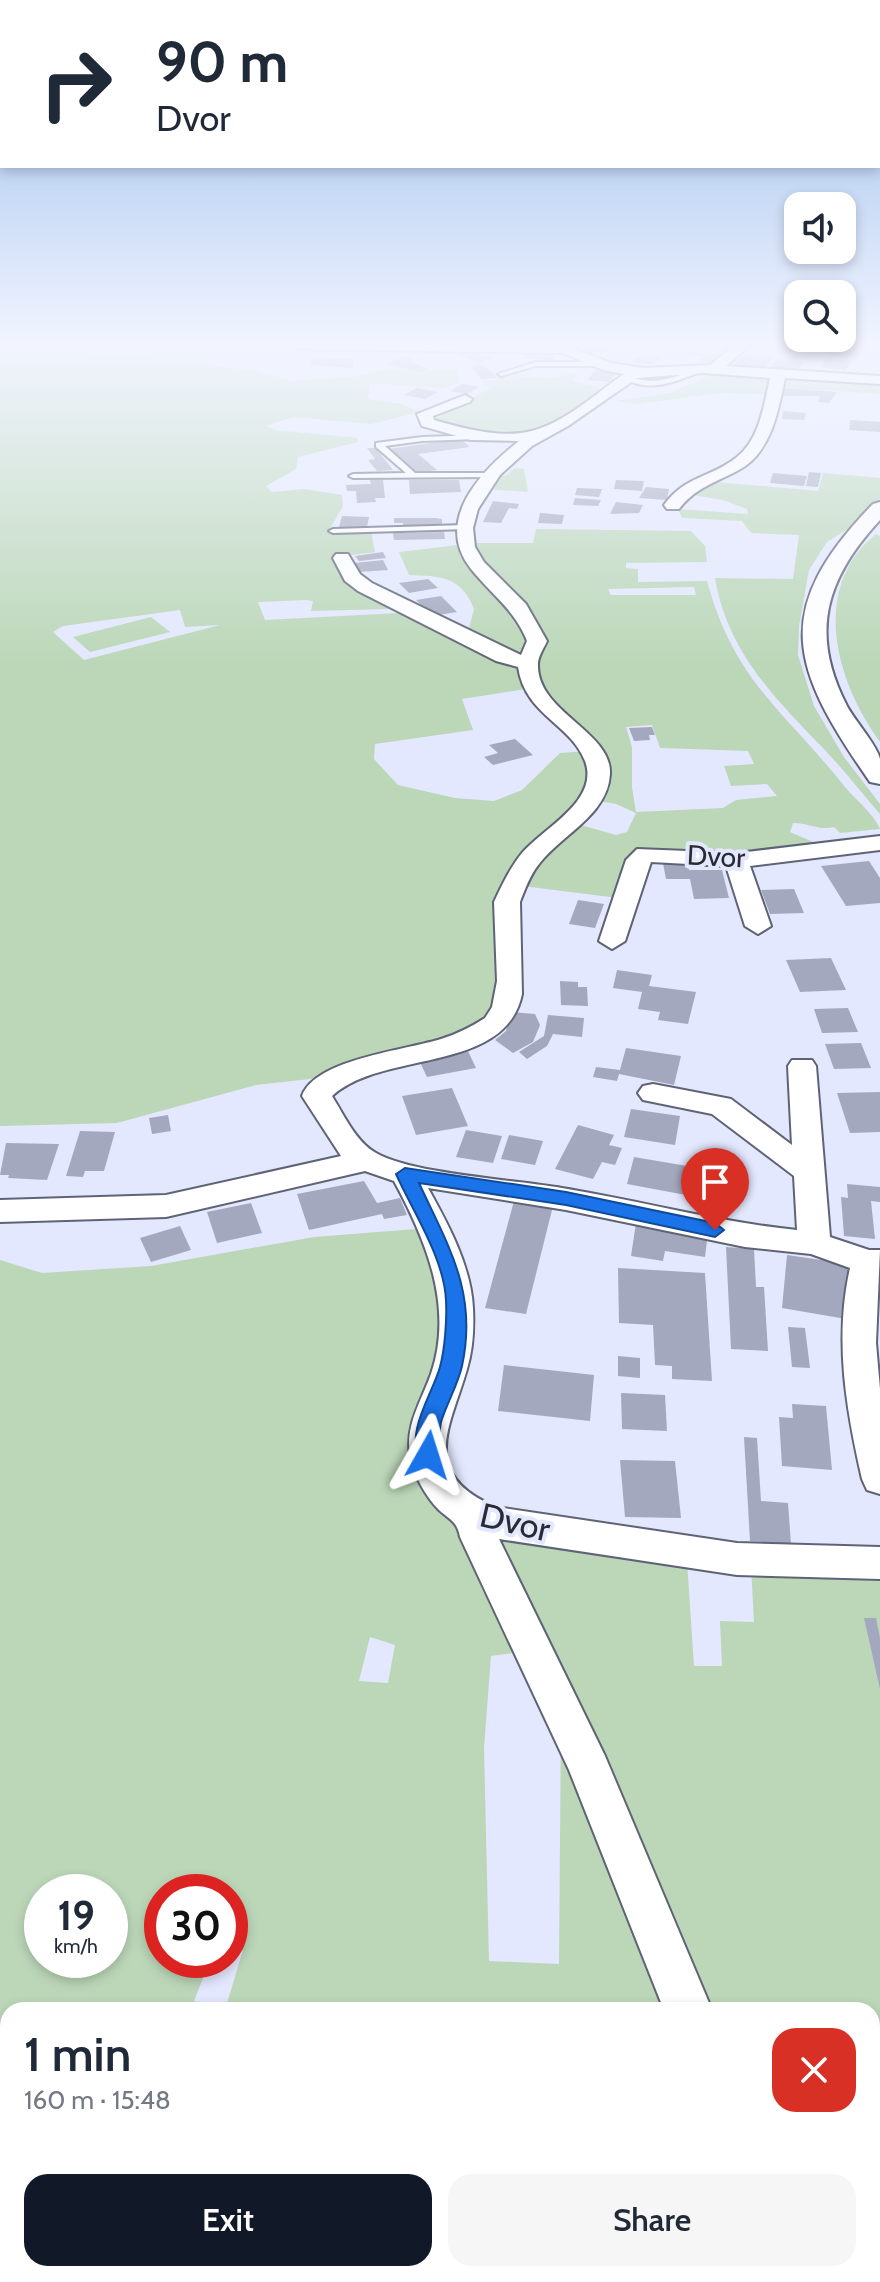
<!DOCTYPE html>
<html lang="en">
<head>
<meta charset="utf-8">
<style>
	:root { --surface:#fff; --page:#f6f6f7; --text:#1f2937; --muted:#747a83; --accent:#111827 }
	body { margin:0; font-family:Cabin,sans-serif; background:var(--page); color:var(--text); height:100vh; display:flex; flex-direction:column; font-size:30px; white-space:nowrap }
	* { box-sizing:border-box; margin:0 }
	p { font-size:26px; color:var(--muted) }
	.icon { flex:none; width:44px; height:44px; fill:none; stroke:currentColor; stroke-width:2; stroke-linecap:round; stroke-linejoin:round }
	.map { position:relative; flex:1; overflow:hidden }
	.sheet { position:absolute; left:0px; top:2002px; width:880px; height:280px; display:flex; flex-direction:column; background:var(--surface); border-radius:24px 24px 0 0; box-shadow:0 4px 12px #0003 }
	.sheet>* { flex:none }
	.top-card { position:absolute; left:0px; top:0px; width:880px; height:168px; box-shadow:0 4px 12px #0003; background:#fff; color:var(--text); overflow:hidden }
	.buttons { position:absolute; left:784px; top:192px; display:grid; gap:16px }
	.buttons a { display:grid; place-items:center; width:72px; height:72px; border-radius:16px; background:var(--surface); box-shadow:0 4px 12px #0003; font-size:40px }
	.speed { position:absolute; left:24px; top:1874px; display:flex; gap:16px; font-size:40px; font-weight:700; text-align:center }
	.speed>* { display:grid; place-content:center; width:104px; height:104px; border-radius:50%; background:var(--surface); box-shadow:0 4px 12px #0003; line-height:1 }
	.speed small { font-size:20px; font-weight:400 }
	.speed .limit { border:12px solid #d22; background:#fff; color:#111 }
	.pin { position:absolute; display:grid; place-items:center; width:68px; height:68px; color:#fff; margin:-82px -34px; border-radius:50% 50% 50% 0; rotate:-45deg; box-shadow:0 0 8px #0007 }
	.pin .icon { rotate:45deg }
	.me { position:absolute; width:88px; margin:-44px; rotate:6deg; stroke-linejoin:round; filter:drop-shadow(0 0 6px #0008) }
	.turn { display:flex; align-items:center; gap:28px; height:168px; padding:0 24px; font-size:36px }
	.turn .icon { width:104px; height:104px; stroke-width:2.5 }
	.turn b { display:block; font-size:56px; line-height:68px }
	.round { display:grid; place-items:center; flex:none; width:84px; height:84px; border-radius:24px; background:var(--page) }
	.head { display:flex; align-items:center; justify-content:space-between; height:136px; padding:0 24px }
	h1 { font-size:48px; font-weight:600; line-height:60px }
	.action { display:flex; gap:16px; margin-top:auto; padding:16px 24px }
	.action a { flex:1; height:92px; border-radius:24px; background:var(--accent); color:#fff; font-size:32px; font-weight:600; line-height:92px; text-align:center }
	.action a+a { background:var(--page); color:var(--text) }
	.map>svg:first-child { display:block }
</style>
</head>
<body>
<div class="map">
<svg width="880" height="2282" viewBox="0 0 880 2282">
	<rect width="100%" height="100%" fill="#e3e8fe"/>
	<g fill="#bbd7b8" fill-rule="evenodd">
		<polygon points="0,345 237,345 220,352 189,356"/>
		<path d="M 0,349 L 199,359 L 214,366 L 254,370 L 291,381 L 359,376 L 379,370 L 457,370 L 459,382 L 442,388 L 370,383 L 368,399 L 402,404 L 420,412 L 371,424 L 293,417 L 266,426 L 275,430 L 358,438 L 358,442 L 298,457 L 296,469 L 266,486 L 272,492 L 304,489 L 342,495 L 343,506 L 328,532 L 371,531 L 375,552 L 338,557 L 387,604 L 388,609 L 311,611 L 313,601 L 306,600 L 258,602 L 265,620 L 399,613 L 416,616 L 516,667 L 526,689 L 462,699 L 473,730 L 375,744 L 374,759 L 398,785 L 455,798 L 494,801 L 522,790 L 560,753 L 588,751 L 593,786 L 515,869 L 505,979 L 487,1024 L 328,1077 L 256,1085 L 117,1123 L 0,1126 ZM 180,610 L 185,627 L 220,625 L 84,660 L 53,632 L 63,626 Z"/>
		<path d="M 578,372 L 572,381 L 607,389 C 532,441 523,440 434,424 L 428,414 C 451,408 472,400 491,387 L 482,384 L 484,381 L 497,380 L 498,376 L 553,378 Z"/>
		<polygon points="716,372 770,376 770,394 719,393 637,404 616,401 670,393"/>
		<polygon points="786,377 880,382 880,394 779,387"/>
		<polygon points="515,468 524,469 528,492 485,489 494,475 505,476"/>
		<path d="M 823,473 L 880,478 L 880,499 L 848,529 L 827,542 L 809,570 L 799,626 L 798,655 L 814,706 L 844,757 L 880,804 L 880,814 C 861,792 843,769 823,748 C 774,698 727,650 715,578 L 793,579 L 799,535 L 751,533 L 742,521 L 682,518 L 678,509 L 748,514 L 747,509 L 723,500 L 687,494 L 704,481 L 818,491 Z"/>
		<path d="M 536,529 L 691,531 L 705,546 L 707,562 L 626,563 L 626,568 L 638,569 L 638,582 L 707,581 C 735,683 784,710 845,787 C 856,800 874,814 880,829 L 840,833 L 834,827 C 819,831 809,823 793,823 L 790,832 L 818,844 L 723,856 L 658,848 L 638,850 L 618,898 L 523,886 L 528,868 L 574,823 L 616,835 L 627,832 L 636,813 L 616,804 L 593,800 L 603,783 L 551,709 L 534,671 L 540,648 L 471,543 L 533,543 ZM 694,587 L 696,595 L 611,595 L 608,589 ZM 652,725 L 660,748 L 748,751 L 754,764 L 724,766 L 731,786 L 767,784 L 777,796 L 736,800 L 723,808 L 636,812 L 632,787 L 632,747 L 626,727 Z"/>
		<path d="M 876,534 L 880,536 L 880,742 C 836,682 809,588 876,534 Z"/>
		<path d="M 458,545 L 468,562 L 516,605 L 533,642 L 524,654 L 513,656 L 468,632 L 474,609 C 462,576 439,576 409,575 L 399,552 Z"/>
		<polygon points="151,617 170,632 90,652 73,637"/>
		<path d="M 416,1229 L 446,1277 L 444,1345 L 429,1400 L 454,1516 L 529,1651 L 491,1656 L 484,1748 L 489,1961 L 559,1964 L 561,1719 L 677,2010 L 225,2010 L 243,1950 L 230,1945 L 230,1892 L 162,1892 L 162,1960 L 210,1960 L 194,2001 L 218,2010 L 8,2010 L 8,2274 L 773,2274 L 776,2282 L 0,2282 L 0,1260 L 42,1273 L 151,1266 L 314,1237 ZM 370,1637 L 395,1645 L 388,1683 L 359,1681 ZM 42,1892 L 110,1892 L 110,1960 L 42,1960 Z"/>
		<polygon points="509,1533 687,1561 694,1666 722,1666 720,1621 754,1622 751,1567 880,1573 880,2282 799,2282 796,2274 872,2274 872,2010 696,2010 493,1549"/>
	</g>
	<g fill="#a4a8be">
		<polygon points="605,345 610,351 588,353 581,346"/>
		<polygon points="831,347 849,349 847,352 859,353 858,358 828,355"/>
		<polygon points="686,350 721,354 713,363 699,361 703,356 682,354"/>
		<polygon points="464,351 493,358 479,363 454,354"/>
		<polygon points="550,351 555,361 526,358 523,352"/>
		<polygon points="744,354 773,357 762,370 732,367"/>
		<polygon points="643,355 660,357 653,364 631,362"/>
		<polygon points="405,356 414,359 408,361 428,369 422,372 385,364"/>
		<polygon points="312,358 354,359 352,368 310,365"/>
		<polygon points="777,359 804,362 797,372 771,367"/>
		<polygon points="826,359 851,361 846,370 821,367"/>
		<polygon points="483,365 492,372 497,378 481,379 471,366"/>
		<polygon points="595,370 617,372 609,382 587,380"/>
		<polygon points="462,384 479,387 467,394 450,391"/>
		<polygon points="417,388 438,392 425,399 404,395"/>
		<polygon points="783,388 837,392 829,403 818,402 820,396 780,396"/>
		<polygon points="783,411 806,413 804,420 782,419"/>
		<polygon points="850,420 880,422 880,432 849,430"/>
		<polygon points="460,439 470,447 418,454 437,470 417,473 388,449"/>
		<polygon points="367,448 376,448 393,470 377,471 368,460 375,459"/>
		<polygon points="809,472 821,473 818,487 806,486"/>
		<polygon points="773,473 807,476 804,486 770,483"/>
		<polygon points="370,480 383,480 385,498 375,498 376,502 357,503 356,491 347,491 346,485 371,484"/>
		<polygon points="409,480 459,480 461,492 410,494"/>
		<polygon points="616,480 644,481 642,491 614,489"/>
		<polygon points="646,487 669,489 667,500 639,498"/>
		<polygon points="577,488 602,489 599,497 575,495"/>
		<polygon points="575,498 601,500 598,506 573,505"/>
		<polygon points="493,501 519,504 517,509 509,508 501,523 483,522"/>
		<polygon points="616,502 643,505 639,513 610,514"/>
		<polygon points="540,513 564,515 562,524 538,523"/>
		<polygon points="342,516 369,517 367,527 339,527"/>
		<polygon points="394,518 436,518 442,519 442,524 403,527 403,523 394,523"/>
		<polygon points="444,532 445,539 394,540 393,533"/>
		<polygon points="383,552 386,558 359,561 355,556"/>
		<polygon points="383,560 388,570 359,572 354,563"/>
		<polygon points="428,579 438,588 409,593 399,583"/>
		<polygon points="441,596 457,612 432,616 416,600"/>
		<polygon points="652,727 655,735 649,735 650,740 634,741 629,728"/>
		<polygon points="515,739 533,755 493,765 484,757 498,753 489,745"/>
		<polygon points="662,858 687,860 689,870 722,870 729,898 694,899 690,879 666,879"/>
		<polygon points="869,861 880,878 880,903 846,906 821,866"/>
		<polygon points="794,889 804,913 770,914 761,890"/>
		<polygon points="578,900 604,904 595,928 569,924"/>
		<polygon points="831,958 846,990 800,992 786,960"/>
		<polygon points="617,970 652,975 649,986 696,992 688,1024 658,1020 660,1012 638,1009 642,992 613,988"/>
		<polygon points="560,981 578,982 578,987 587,987 588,1006 561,1005"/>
		<polygon points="848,1008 858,1032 822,1033 814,1009"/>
		<polygon points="511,1012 535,1014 540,1025 533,1042 513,1053 495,1040 506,1031"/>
		<polygon points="548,1015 584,1018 582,1037 553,1034 547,1046 527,1059 519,1052 544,1036"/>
		<polygon points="861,1043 871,1068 834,1069 825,1044"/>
		<polygon points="626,1048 681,1056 674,1085 619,1074 617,1081 593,1077 596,1067 620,1070"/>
		<polygon points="467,1049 476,1068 427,1077 418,1058"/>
		<polygon points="452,1088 468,1126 416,1135 402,1096"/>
		<polygon points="880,1092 880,1132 850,1133 837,1093"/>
		<polygon points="631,1109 680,1116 675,1145 624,1137"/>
		<polygon points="168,1115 171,1131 152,1134 149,1118"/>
		<polygon points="578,1125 614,1135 609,1145 622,1148 615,1165 602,1162 593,1179 555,1169"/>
		<polygon points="466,1130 502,1136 493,1163 456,1157"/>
		<polygon points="80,1131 115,1132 104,1171 85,1171 83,1177 66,1176"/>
		<polygon points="509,1135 543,1141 535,1165 501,1159"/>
		<polygon points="6,1143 59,1144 47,1180 8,1178 9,1175 0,1175"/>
		<polygon points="634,1157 693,1167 686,1195 627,1184"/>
		<polygon points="364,1181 377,1203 400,1198 407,1215 384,1219 382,1214 309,1230 297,1194"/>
		<polygon points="847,1184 880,1187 880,1202 871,1201 875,1239 844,1236 841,1197 848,1198"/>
		<polygon points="514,1201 553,1206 526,1314 485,1308"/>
		<polygon points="251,1203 262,1233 217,1243 207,1212"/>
		<polygon points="636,1223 708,1233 705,1257 665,1251 663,1261 631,1256"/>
		<polygon points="180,1226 191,1250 151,1262 140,1238"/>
		<polygon points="726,1247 754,1249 756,1287 764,1287 768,1351 731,1349"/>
		<polygon points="787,1255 849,1264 846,1319 782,1308"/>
		<polygon points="618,1268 705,1273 712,1381 672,1379 672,1366 655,1365 653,1325 619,1323"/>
		<polygon points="788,1327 805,1328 810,1368 792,1367"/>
		<polygon points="618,1356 640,1358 640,1378 618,1376"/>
		<polygon points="504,1365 594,1375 590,1421 498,1411"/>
		<polygon points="621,1393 665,1395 667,1431 622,1429"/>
		<polygon points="792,1404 826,1406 832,1470 782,1466 779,1417 793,1418"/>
		<polygon points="744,1437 757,1438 761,1501 788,1503 791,1544 750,1541"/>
		<polygon points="620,1460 675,1461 681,1518 625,1517"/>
		<polygon points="864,1618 876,1618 880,1638 880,1689"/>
	</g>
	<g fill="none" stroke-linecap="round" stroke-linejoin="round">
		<g stroke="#5f6376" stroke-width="4">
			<g id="service">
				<polygon points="456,345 464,345 461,347"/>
				<polygon points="536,362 599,362 602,364 599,366 536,366 501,376 498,374"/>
				<path d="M 702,367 L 704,370 C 678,381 650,394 624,378 L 627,376 C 658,387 673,377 702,367 Z"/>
				<polygon points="482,435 482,439 479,439 422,441 385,446 415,473 488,473 492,475 491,477 353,478 349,476 353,474 406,473 376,447 376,443 422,437"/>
				<polygon points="465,525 468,525 468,529 333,533 329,531 333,529"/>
			</g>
		</g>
		<g stroke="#5f6376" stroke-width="4">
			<g id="minor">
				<path d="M 292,345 L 565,345 L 611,363 L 644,368 L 710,365 L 735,345 L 750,345 L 726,366 L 880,376 L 880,384 L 785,378 C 778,412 771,454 737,471 C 714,483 695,488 679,509 L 667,509 L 664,505 C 686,475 711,478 737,457 C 760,439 764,404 770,378 L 702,373 L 637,378 L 568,426 L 532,446 L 500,475 L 478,509 L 473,528 L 475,547 L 484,562 L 526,604 L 547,641 C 544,648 538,656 538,664 C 536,712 612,731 610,774 C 608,815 561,835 539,864 C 530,875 525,889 520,902 L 522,994 C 506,1074 381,1050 332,1096 C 344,1115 356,1142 376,1153 C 412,1174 517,1180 562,1188 C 641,1201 718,1222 797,1230 L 794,1176 L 712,1114 L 643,1100 L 638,1093 L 643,1086 L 653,1084 L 731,1099 L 792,1145 L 788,1066 L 792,1060 L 812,1060 L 816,1066 L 830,1237 L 869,1250 L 880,1250 L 876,1343 L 880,1389 L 880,1494 L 867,1490 L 862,1479 C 846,1409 834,1339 850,1268 L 811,1254 L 745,1247 L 566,1210 L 428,1188 C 448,1224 471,1266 473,1308 C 474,1328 473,1349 467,1369 C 451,1426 417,1474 496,1507 L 737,1543 L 880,1547 L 880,1579 L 737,1575 L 499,1539 L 605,1756 L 712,2010 L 664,2010 L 569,1770 L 460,1537 C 457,1521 450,1520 439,1510 C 425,1496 414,1475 410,1456 C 405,1425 421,1402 431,1374 C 454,1307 426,1240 394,1181 L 365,1171 L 166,1217 L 0,1222 L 0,1200 L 166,1195 L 341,1156 L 302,1096 C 315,1059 407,1050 441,1039 C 457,1034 471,1027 485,1018 L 492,1007 L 497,981 L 494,902 C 502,885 510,868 522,853 C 543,828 600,801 585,761 C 570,723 525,715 518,667 L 496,661 L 358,591 L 345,581 L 333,558 L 336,554 L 348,554 L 360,574 L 372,583 L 521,655 L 527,641 C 515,610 491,594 471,569 C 433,521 481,471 519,441 L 471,440 L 422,426 L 417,414 L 465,395 L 472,399 L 470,402 L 433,416 L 434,420 C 462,428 498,438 527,432 C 563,425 596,393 624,374 L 603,370 L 563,353 L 299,349 Z"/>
				<polygon points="880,836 880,850 750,866 771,926 758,934 745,926 726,866 651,862 625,941 612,949 599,941 626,860 637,849 738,853"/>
				<polygon points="761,2274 815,2274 818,2282 764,2282"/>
			</g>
		</g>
		<g stroke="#5f6376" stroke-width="4">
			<path id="tertiary" d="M 880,502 L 880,520 C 826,578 809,633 847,706 C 855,721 877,745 880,759 C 880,767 880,776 880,784 L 870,782 C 791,668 769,611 873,504 Z"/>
		</g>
		<use href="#service" fill="#fff" fill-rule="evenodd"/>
		<use href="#minor" fill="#fff" fill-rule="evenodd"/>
		<use href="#tertiary" fill="#fff" fill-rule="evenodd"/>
	</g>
	<linearGradient id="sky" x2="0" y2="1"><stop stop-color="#93b8e9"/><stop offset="0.52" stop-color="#f2f5ff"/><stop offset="1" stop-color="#f2f5ff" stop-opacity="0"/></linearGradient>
	<rect width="880" height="664" fill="url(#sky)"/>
	<path fill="#1a73e8" stroke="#114b97" stroke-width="2" d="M 405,1168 L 566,1192 L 715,1223 L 724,1230 L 715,1237 L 566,1205 L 419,1183 C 448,1246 478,1292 462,1366 C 458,1384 448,1401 442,1419 C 437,1432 443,1448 436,1461 L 420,1461 C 405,1432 432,1395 440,1367 C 445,1348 447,1320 446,1300 C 444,1258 413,1212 396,1174 Z"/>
	<g text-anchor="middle" stroke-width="8" stroke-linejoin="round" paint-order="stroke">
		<g font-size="28" fill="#292b33" stroke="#e3e8fe">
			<text transform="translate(716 856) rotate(3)" y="10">Dvor</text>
		</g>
		<g font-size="34" fill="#292b33" stroke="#e3e8fe">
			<text transform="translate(515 1522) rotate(13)" y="12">Dvor</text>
		</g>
	</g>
</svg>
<div class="buttons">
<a><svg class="icon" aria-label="sound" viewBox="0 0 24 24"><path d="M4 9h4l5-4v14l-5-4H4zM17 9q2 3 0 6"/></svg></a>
<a><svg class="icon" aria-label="search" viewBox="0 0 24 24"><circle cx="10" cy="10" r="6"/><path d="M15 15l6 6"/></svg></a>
</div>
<div class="speed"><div>19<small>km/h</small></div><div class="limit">30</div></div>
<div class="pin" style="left:715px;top:1230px;background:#d93025"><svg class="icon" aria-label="arrive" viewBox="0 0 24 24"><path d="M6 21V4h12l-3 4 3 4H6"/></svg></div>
<svg class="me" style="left:428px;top:1455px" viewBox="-20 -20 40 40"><path d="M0-17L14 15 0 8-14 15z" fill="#1a73e8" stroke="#fff" stroke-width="4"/></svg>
<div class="top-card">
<div class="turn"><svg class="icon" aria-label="right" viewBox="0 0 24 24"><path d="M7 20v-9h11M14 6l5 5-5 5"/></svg><div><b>90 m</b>Dvor</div></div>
</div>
<section class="sheet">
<div class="head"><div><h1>1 min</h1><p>160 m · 15:48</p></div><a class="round" style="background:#d93025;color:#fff"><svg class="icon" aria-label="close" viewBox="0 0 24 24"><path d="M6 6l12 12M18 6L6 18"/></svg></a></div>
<div class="action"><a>Exit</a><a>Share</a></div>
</section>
</div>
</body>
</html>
